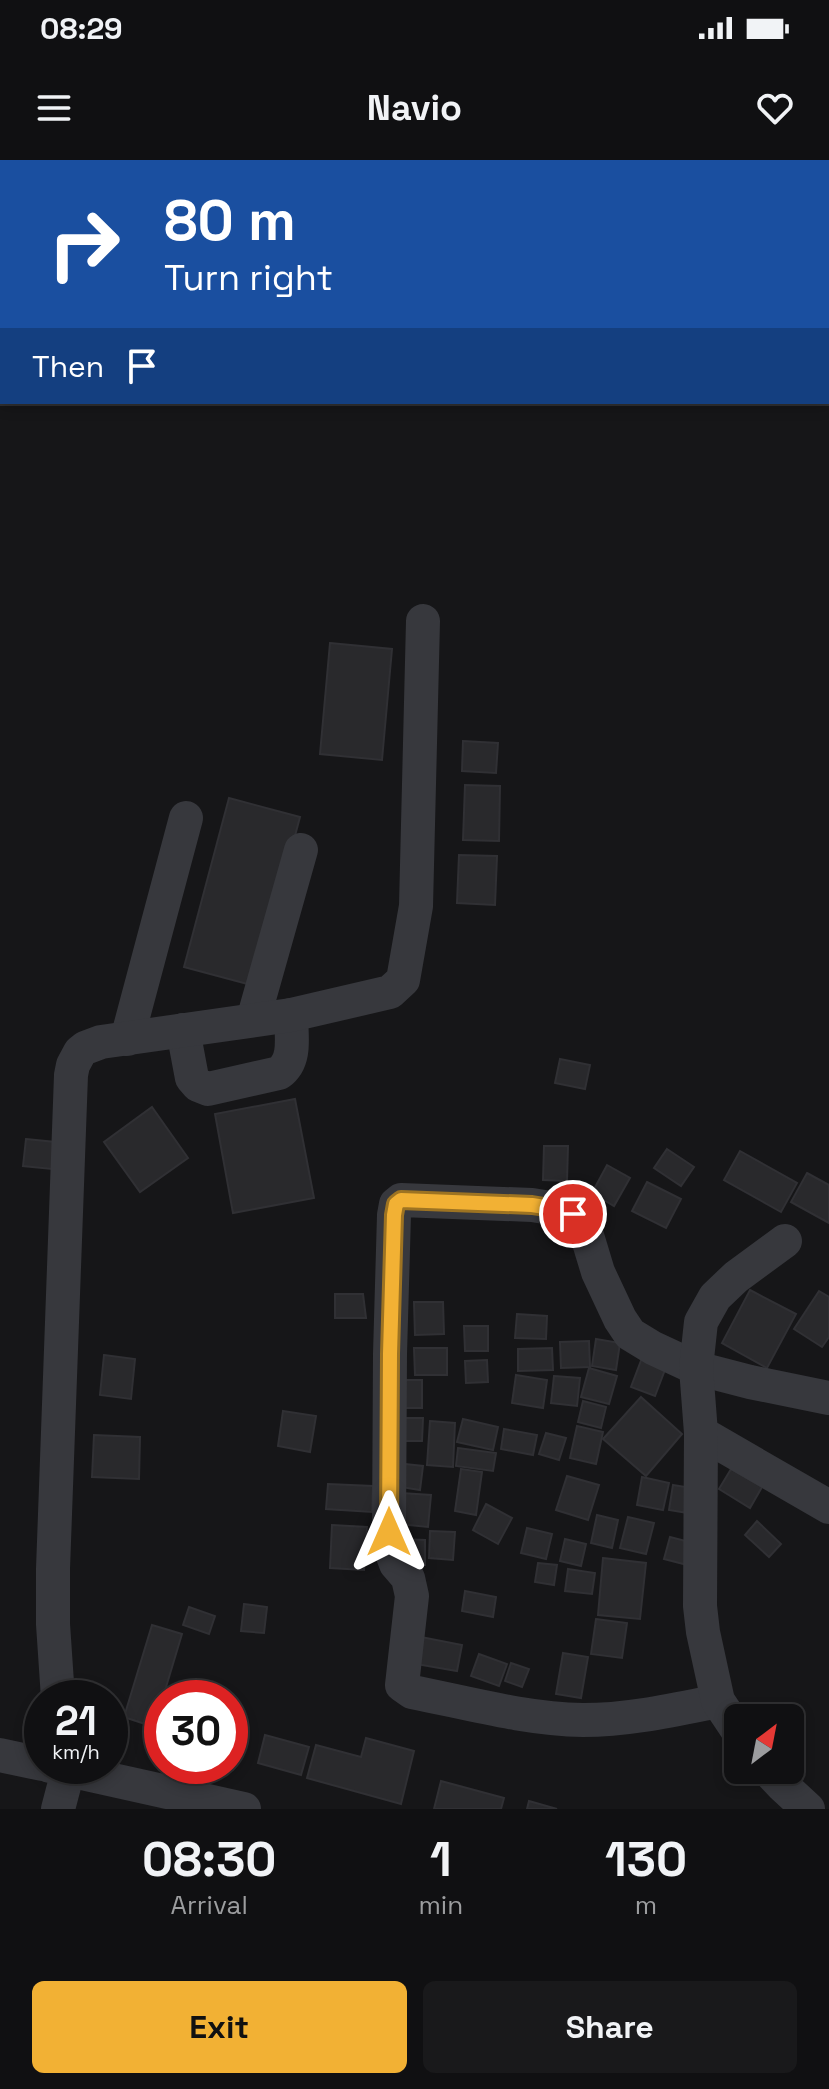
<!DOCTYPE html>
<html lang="en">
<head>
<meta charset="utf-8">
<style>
	:root { --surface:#101012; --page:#19191b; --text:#f1f3f6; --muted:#9c9d9f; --line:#303032; --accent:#f2b134 }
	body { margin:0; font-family:"Space Grotesk",sans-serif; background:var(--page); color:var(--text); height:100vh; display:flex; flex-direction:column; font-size:30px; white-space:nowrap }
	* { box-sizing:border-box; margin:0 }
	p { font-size:26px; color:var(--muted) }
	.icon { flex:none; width:44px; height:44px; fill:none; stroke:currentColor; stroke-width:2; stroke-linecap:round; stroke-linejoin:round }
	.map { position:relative; height:1649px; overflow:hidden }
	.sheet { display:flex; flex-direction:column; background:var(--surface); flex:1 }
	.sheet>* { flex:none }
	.banner { position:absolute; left:0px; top:0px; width:830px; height:244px; box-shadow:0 4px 12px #0003,0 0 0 2px var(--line); background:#1a4fa0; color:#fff; overflow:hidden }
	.needle { width:52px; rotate:32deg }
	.fabs { position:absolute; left:724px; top:1544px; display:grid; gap:16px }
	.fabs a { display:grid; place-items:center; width:80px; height:80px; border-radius:12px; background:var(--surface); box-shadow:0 4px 12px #0003,0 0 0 2px var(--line); font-size:40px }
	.speed { position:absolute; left:24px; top:1520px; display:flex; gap:16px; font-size:40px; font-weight:700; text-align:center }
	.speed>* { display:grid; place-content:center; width:104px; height:104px; border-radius:50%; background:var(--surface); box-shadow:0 4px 12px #0003,0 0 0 2px var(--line); line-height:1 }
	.speed small { font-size:20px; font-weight:400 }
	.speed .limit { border:12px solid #d22; background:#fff; color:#111 }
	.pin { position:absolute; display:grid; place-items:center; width:68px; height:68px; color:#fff; margin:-34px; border:4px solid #fff; border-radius:50%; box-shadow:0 2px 8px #0007 }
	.me { position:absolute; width:88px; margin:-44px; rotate:0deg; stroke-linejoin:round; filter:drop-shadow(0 0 6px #0008) }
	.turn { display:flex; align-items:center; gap:28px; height:168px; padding:0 32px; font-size:36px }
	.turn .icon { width:104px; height:104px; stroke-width:2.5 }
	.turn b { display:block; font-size:56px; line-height:68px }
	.then { display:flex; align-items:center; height:76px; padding:0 32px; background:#0003; gap:16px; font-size:30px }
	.eta { display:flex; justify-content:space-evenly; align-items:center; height:136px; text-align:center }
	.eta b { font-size:48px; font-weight:800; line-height:56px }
	.button { display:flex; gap:16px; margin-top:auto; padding:16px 32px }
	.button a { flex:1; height:92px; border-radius:12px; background:var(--accent); color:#111; font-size:32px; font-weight:800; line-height:92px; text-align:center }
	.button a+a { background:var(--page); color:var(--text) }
	.status { display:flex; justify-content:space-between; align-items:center; height:56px; padding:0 40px; background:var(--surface); direction:ltr }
	.status svg { height:22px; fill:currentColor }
	header { display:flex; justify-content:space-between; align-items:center; height:104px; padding:0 32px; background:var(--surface); font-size:36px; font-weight:800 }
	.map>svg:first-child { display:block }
</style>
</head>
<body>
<div class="status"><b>08:29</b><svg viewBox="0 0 49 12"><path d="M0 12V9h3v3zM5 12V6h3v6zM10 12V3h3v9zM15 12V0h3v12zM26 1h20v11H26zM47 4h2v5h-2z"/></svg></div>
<header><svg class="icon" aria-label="menu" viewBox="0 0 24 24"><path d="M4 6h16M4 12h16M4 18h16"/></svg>Navio<svg class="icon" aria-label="heart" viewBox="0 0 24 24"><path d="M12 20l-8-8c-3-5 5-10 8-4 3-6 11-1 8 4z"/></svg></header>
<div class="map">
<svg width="829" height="1649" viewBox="0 0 829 1649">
	<rect width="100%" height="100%" fill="#161618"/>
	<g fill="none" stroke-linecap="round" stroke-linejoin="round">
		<g stroke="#2c353c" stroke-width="48">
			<polyline points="266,0 283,2"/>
			<polyline points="828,138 829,138"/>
		</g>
	</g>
	<g fill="#29292c" stroke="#303034" stroke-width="2">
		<polygon points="330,483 392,489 382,600 320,594"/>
		<polygon points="463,581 498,583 496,613 462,611"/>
		<polygon points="465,625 500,626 499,681 463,680"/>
		<polygon points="229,638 300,657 255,826 184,807"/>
		<polygon points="459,695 497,696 495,745 457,743"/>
		<polygon points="560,899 590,905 585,929 555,923"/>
		<polygon points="295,939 314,1038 233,1053 215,954"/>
		<polygon points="152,947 188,998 140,1032 104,982"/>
		<polygon points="26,979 55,982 52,1009 23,1006"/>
		<polygon points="544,986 568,986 567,1021 543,1020"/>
		<polygon points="667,989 694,1007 681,1026 654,1008"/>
		<polygon points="740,991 797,1023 781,1052 724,1020"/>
		<polygon points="607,1005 630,1018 614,1046 592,1033"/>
		<polygon points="807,1013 829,1025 829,1063 791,1042"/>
		<polygon points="647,1022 681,1039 666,1068 632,1051"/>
		<polygon points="750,1130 796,1154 767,1208 722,1183"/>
		<polygon points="819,1131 829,1137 829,1177 822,1187 794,1169"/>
		<polygon points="335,1134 363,1134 366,1158 335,1158"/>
		<polygon points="414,1142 443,1142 444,1174 415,1175"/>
		<polygon points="517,1154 547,1156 546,1179 515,1178"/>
		<polygon points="464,1166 488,1166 488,1191 465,1191"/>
		<polygon points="596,1179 620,1183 616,1210 592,1206"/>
		<polygon points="589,1181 590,1207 561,1208 560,1182"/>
		<polygon points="414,1188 447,1188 447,1215 415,1215"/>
		<polygon points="552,1188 553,1210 518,1211 518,1189"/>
		<polygon points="104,1195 135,1199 131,1239 100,1235"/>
		<polygon points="642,1198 666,1207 655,1236 631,1227"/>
		<polygon points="487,1200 488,1222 466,1223 465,1201"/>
		<polygon points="589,1208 617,1216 609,1244 581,1237"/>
		<polygon points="516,1215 547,1220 543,1248 512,1243"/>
		<polygon points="554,1216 580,1218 577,1246 551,1243"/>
		<rect x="398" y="1220" width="24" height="28"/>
		<polygon points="641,1237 682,1274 646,1316 603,1279"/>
		<polygon points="583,1241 606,1247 601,1268 578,1262"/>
		<polygon points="283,1251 316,1256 310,1292 278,1286"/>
		<polygon points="400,1258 423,1258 422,1281 400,1281"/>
		<polygon points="463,1259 498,1267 493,1290 457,1282"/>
		<polygon points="430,1261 455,1263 453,1307 427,1305"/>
		<polygon points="577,1266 603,1272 596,1304 570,1298"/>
		<polygon points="504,1269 537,1275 533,1295 501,1289"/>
		<polygon points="546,1273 566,1278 559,1300 539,1294"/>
		<polygon points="94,1275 140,1277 139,1319 92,1317"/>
		<polygon points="458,1288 496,1293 493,1311 456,1306"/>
		<polygon points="405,1304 423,1306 420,1330 401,1327"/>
		<polygon points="461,1309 482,1312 476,1355 455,1351"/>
		<polygon points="731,1309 762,1327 750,1348 719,1329"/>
		<polygon points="567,1316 599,1325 588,1360 556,1350"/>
		<polygon points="642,1317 669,1323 663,1350 637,1345"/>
		<polygon points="328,1324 373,1326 372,1352 326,1349"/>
		<polygon points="673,1325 698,1329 694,1354 669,1350"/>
		<polygon points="401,1333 431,1335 428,1367 399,1364"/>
		<polygon points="486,1344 512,1358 498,1384 473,1370"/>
		<polygon points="597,1355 618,1360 612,1388 591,1383"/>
		<polygon points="628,1357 654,1363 646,1394 620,1388"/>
		<polygon points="757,1361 781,1384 769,1397 745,1375"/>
		<polygon points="332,1365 367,1367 364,1410 330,1408"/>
		<polygon points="527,1368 552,1374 546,1399 521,1393"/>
		<polygon points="430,1371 455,1372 453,1400 429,1398"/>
		<polygon points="670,1377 701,1385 695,1407 664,1399"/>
		<polygon points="400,1379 425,1380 425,1405 400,1404"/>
		<polygon points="565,1379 586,1384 581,1406 560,1401"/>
		<polygon points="603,1398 646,1403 640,1459 598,1455"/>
		<polygon points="538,1403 557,1405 554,1425 535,1422"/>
		<polygon points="568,1409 595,1413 592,1434 565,1431"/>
		<polygon points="465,1431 496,1437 493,1457 462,1451"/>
		<polygon points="244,1444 267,1447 264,1473 241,1471"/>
		<polygon points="189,1447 215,1456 209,1474 183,1465"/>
		<polygon points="596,1459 627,1463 622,1498 591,1494"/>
		<polygon points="152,1465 182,1474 154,1567 124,1557"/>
		<polygon points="421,1477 462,1485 457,1511 416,1504"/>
		<polygon points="563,1493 588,1497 581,1538 556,1534"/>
		<polygon points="479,1494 507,1504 499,1526 471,1516"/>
		<polygon points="511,1503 529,1509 522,1527 505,1521"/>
		<polygon points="265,1575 309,1587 301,1615 258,1603"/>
		<polygon points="366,1578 414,1591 401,1644 307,1618 316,1585 361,1597"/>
		<polygon points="441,1621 504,1638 501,1649 434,1649"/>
		<polygon points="529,1641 557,1649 527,1649"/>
	</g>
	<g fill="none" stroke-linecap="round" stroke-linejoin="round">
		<g stroke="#37383d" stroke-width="34">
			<polyline points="253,860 301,690"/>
			<path d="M 183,870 L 192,918 L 198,925 L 208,929 L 279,913 C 297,900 291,875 291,855"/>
			<polyline points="127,879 186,658"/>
			<polyline points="701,1273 829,1347"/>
			<polyline points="58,1538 53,1464 53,1409 71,915 73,905 80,892 85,888 101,882 291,855 390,832 403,820 416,746 423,461"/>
			<path d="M 718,1541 C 673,1550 629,1560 583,1560 C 525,1559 468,1543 412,1532 L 402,1525 L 412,1436 L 408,1418 L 396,1404 L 393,1396 L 389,1372 L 390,1194 L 394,1055 L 396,1044 L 401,1040 L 532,1045 L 557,1049 L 573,1054 L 585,1069 L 598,1112 L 620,1159 L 630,1174 L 653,1188 L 696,1208 L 750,1222 L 829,1238"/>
			<polyline points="738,1571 718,1541 703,1472 700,1446 701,1273 696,1208 701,1162 715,1137 736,1117 785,1081"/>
			<polyline points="0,1595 42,1604"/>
			<polyline points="50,1606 244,1649"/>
			<polyline points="768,1610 782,1625 808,1649"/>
			<polyline points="58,1649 68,1611 67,1606"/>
		</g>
	</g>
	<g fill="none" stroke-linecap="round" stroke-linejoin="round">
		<g stroke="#9d7322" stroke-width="20">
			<polyline id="route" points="389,1372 390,1194 394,1055 396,1044 401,1040 532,1045 557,1049 573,1054"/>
		</g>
		<use href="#route" stroke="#f2b134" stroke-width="14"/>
	</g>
</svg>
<div class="fabs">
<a><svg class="needle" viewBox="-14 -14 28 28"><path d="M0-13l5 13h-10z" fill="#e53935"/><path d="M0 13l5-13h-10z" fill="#9c9d9f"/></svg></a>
</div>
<div class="speed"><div>21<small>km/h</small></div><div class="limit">30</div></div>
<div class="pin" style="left:573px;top:1054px;background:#d93025"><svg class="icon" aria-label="arrive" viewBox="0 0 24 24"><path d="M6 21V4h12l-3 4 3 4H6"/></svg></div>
<svg class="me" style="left:389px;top:1372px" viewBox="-20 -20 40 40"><path d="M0-17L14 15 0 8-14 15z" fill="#f2b134" stroke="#fff" stroke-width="4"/></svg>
<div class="banner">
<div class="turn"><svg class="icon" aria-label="right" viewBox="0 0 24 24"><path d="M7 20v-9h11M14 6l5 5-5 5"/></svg><div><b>80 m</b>Turn right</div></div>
<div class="then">Then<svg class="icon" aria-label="arrive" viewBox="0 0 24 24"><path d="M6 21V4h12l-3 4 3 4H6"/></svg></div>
</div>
</div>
<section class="sheet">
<div class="eta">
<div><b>08:30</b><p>Arrival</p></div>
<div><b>1</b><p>min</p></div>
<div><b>130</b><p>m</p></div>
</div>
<div class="button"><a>Exit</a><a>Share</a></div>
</section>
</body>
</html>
